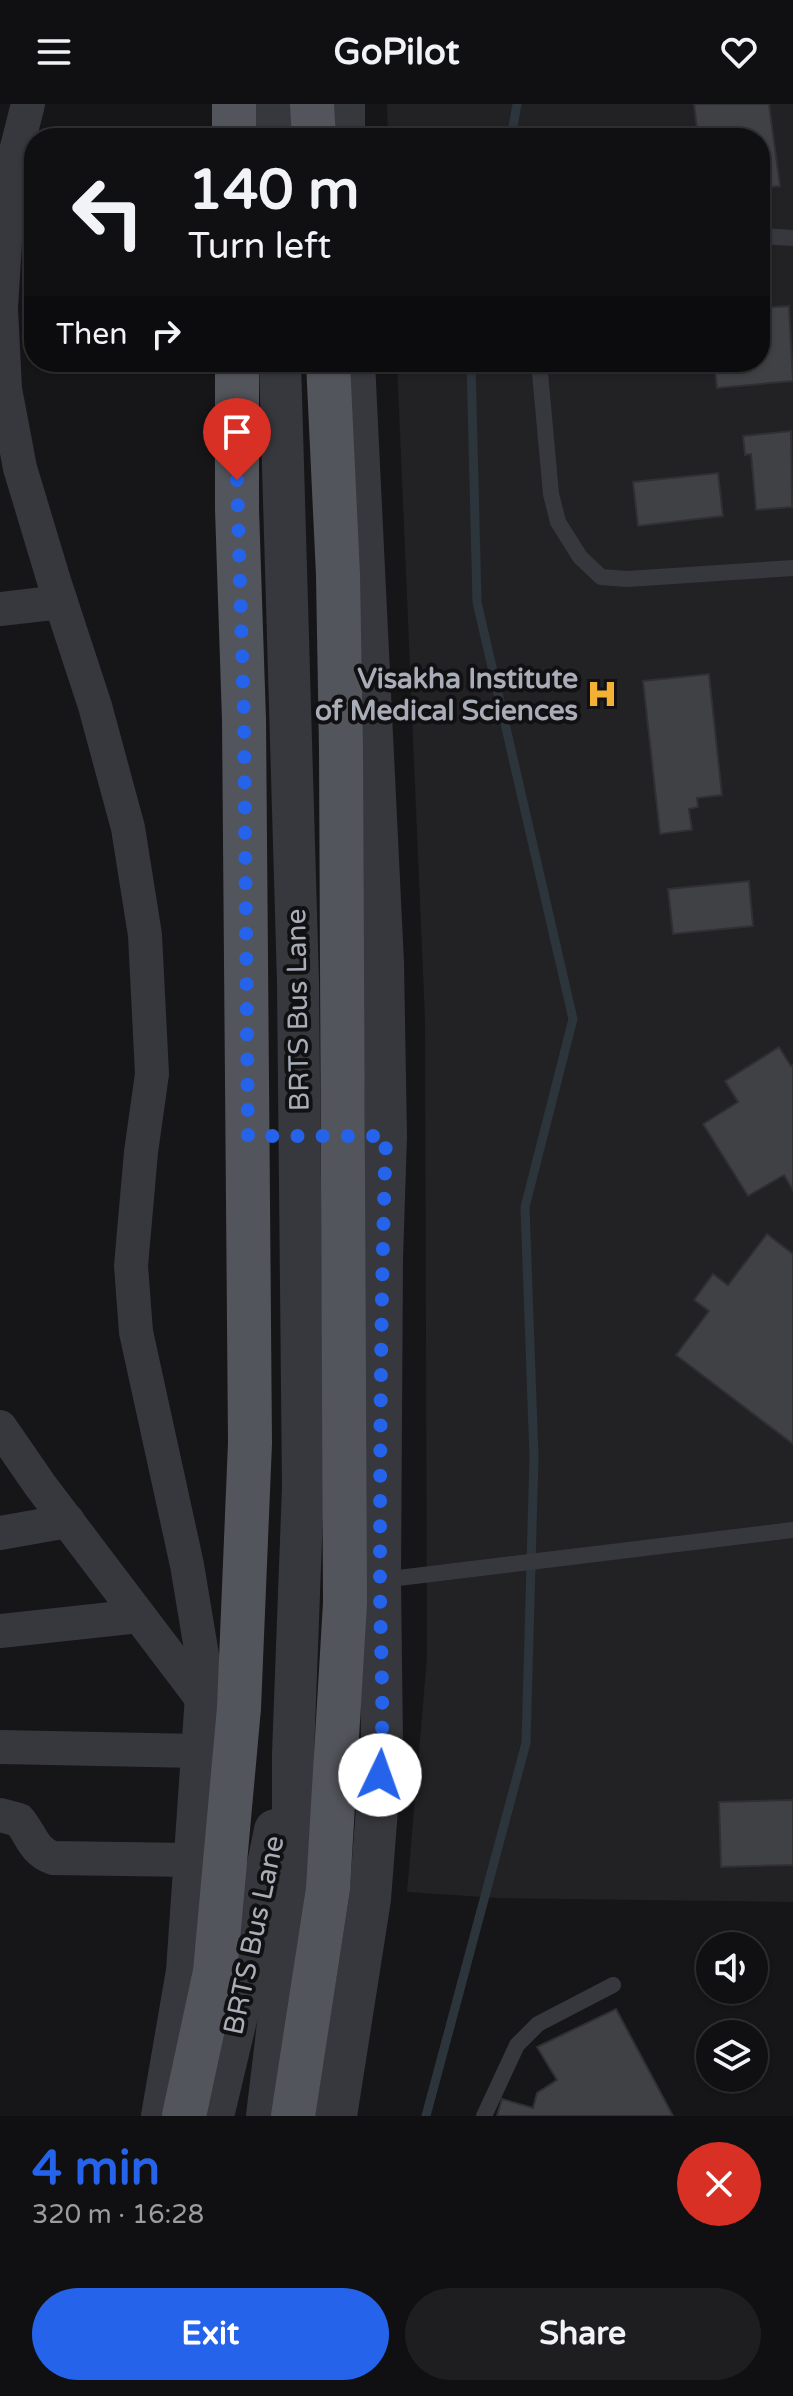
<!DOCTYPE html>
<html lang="en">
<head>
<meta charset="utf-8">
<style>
	:root { --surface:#101012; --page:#1e1e20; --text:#f1f3f6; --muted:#9c9d9f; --line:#303032; --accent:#2563eb }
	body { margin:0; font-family:"Varela Round",sans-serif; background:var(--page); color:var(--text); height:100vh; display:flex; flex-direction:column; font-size:30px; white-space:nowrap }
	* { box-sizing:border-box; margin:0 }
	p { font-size:26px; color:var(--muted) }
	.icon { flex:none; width:44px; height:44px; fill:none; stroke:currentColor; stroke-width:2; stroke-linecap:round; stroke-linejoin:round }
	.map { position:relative; height:2012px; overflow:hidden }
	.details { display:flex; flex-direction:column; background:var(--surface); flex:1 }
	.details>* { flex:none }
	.hud { position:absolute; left:24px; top:24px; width:746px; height:244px; border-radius:32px; box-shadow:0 2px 6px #0004,0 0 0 2px var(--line); background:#101012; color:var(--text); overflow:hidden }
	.buttons { position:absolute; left:696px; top:1828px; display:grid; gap:16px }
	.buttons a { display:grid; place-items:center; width:72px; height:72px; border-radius:50%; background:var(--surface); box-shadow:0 2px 6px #0004,0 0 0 2px var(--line); font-size:40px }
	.pin { position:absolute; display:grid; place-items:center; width:68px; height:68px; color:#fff; margin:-82px -34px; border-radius:50% 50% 50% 0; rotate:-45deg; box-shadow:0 0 8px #0007 }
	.pin .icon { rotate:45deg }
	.me { position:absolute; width:88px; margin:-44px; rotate:3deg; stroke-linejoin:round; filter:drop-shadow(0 0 6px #0008) }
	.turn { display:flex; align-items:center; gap:28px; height:168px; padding:0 32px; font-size:36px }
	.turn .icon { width:104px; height:104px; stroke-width:2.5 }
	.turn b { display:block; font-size:56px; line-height:68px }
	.then { display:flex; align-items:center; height:76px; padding:0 32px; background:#0003; gap:16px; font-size:30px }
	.round { display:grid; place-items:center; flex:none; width:84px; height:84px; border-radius:42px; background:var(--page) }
	.summary { display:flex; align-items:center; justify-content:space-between; height:136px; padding:0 32px }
	h1 { font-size:48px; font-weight:700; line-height:60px; color:var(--accent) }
	.action { display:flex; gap:16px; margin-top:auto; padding:16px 32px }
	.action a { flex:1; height:92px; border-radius:48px; background:var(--accent); color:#fff; font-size:32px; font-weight:700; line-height:92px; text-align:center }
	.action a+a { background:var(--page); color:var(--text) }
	header { display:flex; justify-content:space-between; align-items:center; height:104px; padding:0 32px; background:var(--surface); font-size:36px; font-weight:700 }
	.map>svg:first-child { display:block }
</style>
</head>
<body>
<header><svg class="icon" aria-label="menu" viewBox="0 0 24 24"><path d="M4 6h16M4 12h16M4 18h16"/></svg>GoPilot<svg class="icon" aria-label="heart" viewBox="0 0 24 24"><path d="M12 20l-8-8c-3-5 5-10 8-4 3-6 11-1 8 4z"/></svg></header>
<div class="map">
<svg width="793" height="2012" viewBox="0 0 793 2012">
	<rect width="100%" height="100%" fill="#161618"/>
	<polygon fill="#222225" points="387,0 793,0 793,1798 498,1794 407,1788 427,1553 425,916 397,258 760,258 760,34 388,34"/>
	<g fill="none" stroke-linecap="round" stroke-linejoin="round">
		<g stroke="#2c353c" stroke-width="9">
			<polyline points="511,34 517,0"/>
			<polyline points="426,2012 526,1639 534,1353 525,1103 573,915 477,498 471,258"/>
		</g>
	</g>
	<g fill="#404145" stroke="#303034" stroke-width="2">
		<polygon points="694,0 769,0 780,82 760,84 760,34 698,34"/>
		<polygon points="789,202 793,277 717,284 714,258 760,258 760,204"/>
		<polygon points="791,327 792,403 756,406 751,350 745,351 743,332"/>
		<polygon points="718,369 723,412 638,422 633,378"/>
		<polygon points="709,570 722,691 697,694 698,703 689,705 692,726 660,730 643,577"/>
		<polygon points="749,777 753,822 673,830 668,785"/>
		<polygon points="779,943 791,962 793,961 793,1086 784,1071 748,1092 703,1020 738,998 725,977"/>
		<polygon points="767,1130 793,1150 793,1340 676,1251 709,1207 694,1196 713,1170 728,1181"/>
		<polygon points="793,1696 793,1761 721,1763 719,1698"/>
		<polygon points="616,1905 673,2012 497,2012 502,1995 533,2004 537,1989 557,1976 537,1943"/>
	</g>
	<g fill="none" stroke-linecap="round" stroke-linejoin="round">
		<g stroke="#37383d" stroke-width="16">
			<polyline points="760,132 793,134"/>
			<polyline points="539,258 551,390 558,418 580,453 601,473 627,475 793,464"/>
			<polyline points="382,1476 793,1426"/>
			<polyline points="484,2012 517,1941 538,1920 613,1881"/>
		</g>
		<g stroke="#37383d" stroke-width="34">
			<polyline points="28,0 9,75 1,204 5,285 20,364 54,477 95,602 128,724 145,831 152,970 141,1048 131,1162 136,1228 187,1461 204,1563 183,1867 158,2012"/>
			<polyline points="0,505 61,498"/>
			<polyline points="0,1323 40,1381 203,1596"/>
			<polyline points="0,1429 68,1417"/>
			<polyline points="0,1527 139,1512"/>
			<polyline points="0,1643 199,1647"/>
			<path d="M 0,1711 L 19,1716 C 31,1730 33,1747 53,1754 L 192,1756"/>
		</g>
		<g stroke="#37383d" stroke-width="42">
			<polyline points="271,0 272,34"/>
			<polyline points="344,34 344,0"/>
			<polyline points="213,2012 239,1903 275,1726"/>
			<polyline points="267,2012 289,1828 293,1766 293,1650 303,1383 298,878 280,258"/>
			<polyline points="336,2012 370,1795 382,1640 380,1476 382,1154 386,1032 383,859 354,258"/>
		</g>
		<g stroke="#53555c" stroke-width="44">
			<polyline points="234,0 234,34"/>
			<polyline points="312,0 314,34"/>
			<polyline points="184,2012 215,1868 239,1604 250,1339 244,616 237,405 237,258"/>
			<polyline points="293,2012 328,1785 345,1499 341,646 338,471 328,258"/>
		</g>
	</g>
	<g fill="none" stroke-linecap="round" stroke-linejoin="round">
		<path stroke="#2563eb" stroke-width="14" stroke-dasharray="0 25.2" d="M 237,376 L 244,616 L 248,1032 L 386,1032 C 381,1180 380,1328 380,1476 C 380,1541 385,1607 380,1671"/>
	</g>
	<defs>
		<g id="hospital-bare" transform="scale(2.4)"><path d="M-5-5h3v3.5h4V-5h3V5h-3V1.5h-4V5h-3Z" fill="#f2b134" stroke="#111113" stroke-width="2.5" paint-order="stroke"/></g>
	</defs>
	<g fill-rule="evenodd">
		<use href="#hospital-bare" x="602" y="590"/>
	</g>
	<g text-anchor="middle" stroke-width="8" stroke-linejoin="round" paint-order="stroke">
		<g font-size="28" font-weight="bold" fill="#a8adb8" stroke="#111113" text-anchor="end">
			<text x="578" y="584">Visakha Institute<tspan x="578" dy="32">of Medical Sciences</tspan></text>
		</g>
		<g font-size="28" fill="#a8adb8" stroke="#111113">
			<text transform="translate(297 906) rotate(-91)" y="10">BRTS Bus Lane</text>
			<text transform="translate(253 1831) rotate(-78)" y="10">BRTS Bus Lane</text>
		</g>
	</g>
</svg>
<div class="buttons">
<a><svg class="icon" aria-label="sound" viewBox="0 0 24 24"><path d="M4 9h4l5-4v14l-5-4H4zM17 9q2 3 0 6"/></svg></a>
<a><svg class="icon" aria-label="layers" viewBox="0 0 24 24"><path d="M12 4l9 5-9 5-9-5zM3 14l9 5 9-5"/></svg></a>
</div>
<div class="pin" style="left:237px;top:376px;background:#d93025"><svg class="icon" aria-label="arrive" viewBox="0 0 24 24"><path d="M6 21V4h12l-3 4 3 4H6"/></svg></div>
<svg class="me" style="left:380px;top:1671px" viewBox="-20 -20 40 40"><circle r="19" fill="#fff"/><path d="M0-13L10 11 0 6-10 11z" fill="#2563eb"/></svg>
<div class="hud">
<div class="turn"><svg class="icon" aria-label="left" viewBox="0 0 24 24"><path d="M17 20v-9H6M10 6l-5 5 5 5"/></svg><div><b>140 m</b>Turn left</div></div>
<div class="then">Then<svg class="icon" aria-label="right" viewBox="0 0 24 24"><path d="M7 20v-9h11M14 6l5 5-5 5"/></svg></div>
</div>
</div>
<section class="details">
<div class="summary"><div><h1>4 min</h1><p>320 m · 16:28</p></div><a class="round" style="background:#d93025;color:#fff"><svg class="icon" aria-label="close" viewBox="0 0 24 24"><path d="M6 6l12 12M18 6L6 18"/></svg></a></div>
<div class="action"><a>Exit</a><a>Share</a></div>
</section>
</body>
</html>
